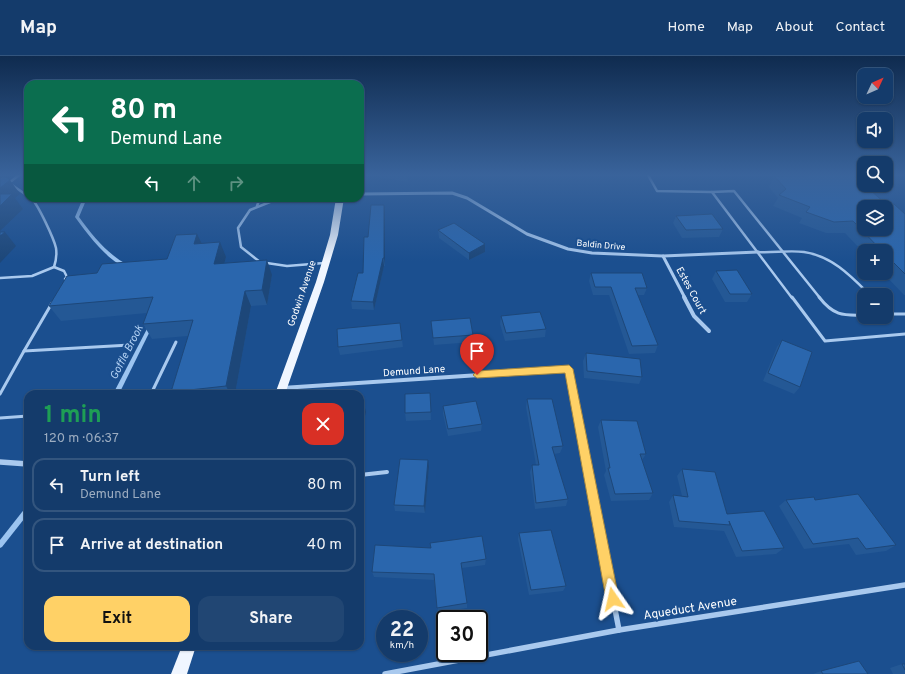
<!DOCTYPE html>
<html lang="en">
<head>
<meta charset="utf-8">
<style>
	:root { --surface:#143b6b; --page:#214673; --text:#f1f3f6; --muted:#9dadc1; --line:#33557e; --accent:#ffd166 }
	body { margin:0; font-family:Overpass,sans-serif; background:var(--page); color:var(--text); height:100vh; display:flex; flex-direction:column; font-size:15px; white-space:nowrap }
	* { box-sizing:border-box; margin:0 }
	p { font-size:13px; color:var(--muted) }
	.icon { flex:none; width:22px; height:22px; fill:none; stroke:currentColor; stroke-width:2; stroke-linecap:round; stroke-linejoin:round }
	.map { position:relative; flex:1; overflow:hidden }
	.details { position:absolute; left:24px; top:334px; width:340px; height:260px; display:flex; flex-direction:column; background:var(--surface); border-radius:12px; box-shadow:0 1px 3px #0004,0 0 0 1px var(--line) }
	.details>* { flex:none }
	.top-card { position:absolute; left:24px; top:24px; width:340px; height:122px; border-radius:12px; box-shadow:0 1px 3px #0004,0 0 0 1px var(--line); background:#0b6e4f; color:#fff; overflow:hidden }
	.needle { width:26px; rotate:46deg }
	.controls { position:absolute; left:857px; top:12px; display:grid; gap:8px }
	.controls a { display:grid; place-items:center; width:36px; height:36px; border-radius:8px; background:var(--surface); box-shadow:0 1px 3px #0004,0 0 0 1px var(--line); font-size:20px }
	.speed { position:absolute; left:376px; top:554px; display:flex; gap:8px; font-size:20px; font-weight:700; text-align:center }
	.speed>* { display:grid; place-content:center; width:52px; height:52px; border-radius:50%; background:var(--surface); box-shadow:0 1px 3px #0004,0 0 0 1px var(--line); line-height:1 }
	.speed small { font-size:10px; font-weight:400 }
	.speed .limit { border:2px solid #111; border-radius:6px; background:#fff; color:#111 }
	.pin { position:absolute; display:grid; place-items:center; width:34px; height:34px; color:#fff; margin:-41px -17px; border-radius:50% 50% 50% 0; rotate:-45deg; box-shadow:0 0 4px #0007 }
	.pin .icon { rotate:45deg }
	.me { position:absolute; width:44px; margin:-22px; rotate:349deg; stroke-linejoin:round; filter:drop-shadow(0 0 3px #0008) }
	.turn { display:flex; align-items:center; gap:14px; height:84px; padding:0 20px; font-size:18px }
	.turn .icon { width:52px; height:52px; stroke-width:2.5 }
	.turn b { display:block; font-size:28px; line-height:34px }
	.lanes { display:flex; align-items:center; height:38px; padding:0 20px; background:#0003; justify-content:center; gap:20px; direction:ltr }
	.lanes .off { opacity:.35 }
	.round { display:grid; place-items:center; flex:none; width:42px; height:42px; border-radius:12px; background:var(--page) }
	.head { display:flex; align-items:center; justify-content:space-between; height:68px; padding:0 20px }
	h1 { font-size:24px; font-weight:700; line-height:30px; color:#1e9e55 }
	.cta { display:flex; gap:8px; margin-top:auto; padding:8px 20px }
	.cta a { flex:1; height:46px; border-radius:12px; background:var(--accent); color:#111; font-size:16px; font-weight:700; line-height:46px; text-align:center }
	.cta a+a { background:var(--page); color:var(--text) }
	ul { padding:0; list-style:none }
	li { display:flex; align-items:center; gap:12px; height:54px; margin:0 8px 6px; padding:0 12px; border:2px solid var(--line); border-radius:12px }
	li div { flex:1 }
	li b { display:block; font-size:15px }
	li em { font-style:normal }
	header { display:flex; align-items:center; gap:24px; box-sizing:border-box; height:56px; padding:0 20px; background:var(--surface); border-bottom:1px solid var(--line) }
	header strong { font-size:19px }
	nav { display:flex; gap:22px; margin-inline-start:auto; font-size:14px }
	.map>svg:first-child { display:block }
</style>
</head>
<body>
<header>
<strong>Map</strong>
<nav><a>Home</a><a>Map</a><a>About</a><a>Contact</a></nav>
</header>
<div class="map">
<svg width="905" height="618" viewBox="0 0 905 618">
	<rect width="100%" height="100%" fill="#1b4f8f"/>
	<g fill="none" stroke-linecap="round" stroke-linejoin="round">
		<g fill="#9cc4f0" fill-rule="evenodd">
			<path d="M 83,142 L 87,142 L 79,161 C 93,180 107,198 128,209 L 128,211 C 111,210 85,175 75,161 Z"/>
			<polygon points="150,269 152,271 119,338 113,338 148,271"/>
			<polygon points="28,450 28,458 2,491 0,492 0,484 26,451"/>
		</g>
		<g stroke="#a9c9ee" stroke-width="2.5">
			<polyline points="19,119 9,127 28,140"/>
			<polyline points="648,119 657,135 712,136 792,242"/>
			<polyline points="712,136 734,135 820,242"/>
			<polyline points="280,142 250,154 238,172 241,191 260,206 287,210 324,207"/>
			<polyline points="257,150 260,142"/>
			<path d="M 758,196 C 773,197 789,194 804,196 C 832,200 851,220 870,239"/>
			<polyline points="54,211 64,215 67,221 65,223"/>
			<path d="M 0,222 L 32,220 L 54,211 C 56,205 57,199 56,192 C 54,183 38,148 31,142"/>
		</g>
		<g stroke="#a9c9ee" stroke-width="3">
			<polyline points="792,241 825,285 905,278"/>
			<path d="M 819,241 C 833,259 842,260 864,259"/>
			<polyline points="886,255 889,258 886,258"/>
			<polyline points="889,258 905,258"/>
			<polyline points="24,295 52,247"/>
			<polyline points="0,338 24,295 130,289"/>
			<polyline points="151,338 176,286"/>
			<polyline points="0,362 28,360"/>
		</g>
		<polyline stroke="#a9c9ee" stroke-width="4" points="360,419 387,416"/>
		<g stroke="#a9c9ee" stroke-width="3">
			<polyline points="360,138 452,137 467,142 527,178 568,193 592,197 663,200 758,196"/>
			<polyline points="663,200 685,242"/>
		</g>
		<g stroke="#a9c9ee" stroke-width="4">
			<polyline points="684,241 694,260 709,275"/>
			<polyline points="282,332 569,313 586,404"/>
		</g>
		<g stroke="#a9c9ee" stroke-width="5.5">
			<polyline points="586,403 619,574"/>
			<polyline points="0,406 28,408"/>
			<polyline points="385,618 619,574 905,529"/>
		</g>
		<g fill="#f0f6ff" fill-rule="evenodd">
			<polygon points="336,142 344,142 338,179 324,226 285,338 275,338 316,226 330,179"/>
			<polygon points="182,590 196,590 187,618 171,618"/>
		</g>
	</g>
	<g fill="#245895">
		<polygon points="378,119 407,119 408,126 378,121"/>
		<polygon points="774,120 886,148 905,158 905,239 904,239 883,217 886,217 886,195 864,195 864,197 845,177 826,177 799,167 802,162 773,150 778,142 769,131"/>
		<polygon points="384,149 385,156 385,210 384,210 374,254 352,253 351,245 363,217 368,181"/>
		<polygon points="676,160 723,173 719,181 682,182 673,167"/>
		<polygon points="438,174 485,188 485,196 469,204 439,182"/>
		<polygon points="202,187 226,201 224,207 272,219 267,249 251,250 235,338 173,338 171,336 188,280 152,283 143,268 147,257 61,265 49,250 97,217 167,203"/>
		<polygon points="716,215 752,238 747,246 725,246 712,223"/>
		<polygon points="591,217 647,232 644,239 638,239 658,289 655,297 629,298 609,239 593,239 589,225"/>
		<polygon points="501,260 546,273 545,281 505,285 500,268"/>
		<polygon points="431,265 473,279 473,286 434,289"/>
		<polygon points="400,267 403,291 340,299 338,291"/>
		<polygon points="782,284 800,331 794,338 763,325 777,291"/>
		<polygon points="586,297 642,321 639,328 584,322 583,305"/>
		<polygon points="430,337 431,364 406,365 405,357"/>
		<polygon points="527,343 563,390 560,397 554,398 568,443 566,450 535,453 530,416 532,409 536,409 526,351"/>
		<polygon points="443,350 482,368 481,375 448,380 443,358"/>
		<polygon points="601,364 646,398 642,404 653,437 649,444 611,445 604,419 606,415 598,371"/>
		<polygon points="429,411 425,457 395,455 394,449"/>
		<polygon points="682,413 727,458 784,492 776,498 736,501 724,475 723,475 674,471 669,446 673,439 682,440 677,420"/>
		<polygon points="786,444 815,444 896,489 886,495 856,499 849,488 804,493 779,450"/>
		<polygon points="519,477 566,530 563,535 529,539 518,483"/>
		<polygon points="486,503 485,509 462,512 467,547 467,552 438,556 434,524 374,521 372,516"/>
		<polygon points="280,590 319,590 319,592"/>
		<polygon points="902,608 905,608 905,618 893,618 890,612"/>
		<polygon points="821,615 868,618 813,618"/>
	</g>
	<g fill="#1d4779">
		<polygon points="0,119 13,119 0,130"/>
		<polygon points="10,124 20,138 15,142 23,153 0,175 0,132"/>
		<polygon points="384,149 385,156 385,210 384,202"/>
		<polygon points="5,176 16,190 0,207 0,180"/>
		<polygon points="197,178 204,192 194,188"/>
		<polygon points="220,186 226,201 220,223 214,208"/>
		<polygon points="485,188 485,196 469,204 469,197"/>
		<polygon points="383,202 384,210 374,254 373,246"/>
		<polygon points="267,204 272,219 267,249 262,234"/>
		<polygon points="245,235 251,250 235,338 230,338 226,330"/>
		<polygon points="364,348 366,356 361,376 360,372 360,366"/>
		<polygon points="428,404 429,411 425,457 424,450"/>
	</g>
	<g fill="#2a66ad" stroke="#1d4779" fill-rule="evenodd">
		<path d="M 853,119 L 886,148 L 894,148 L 905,158 L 905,218 L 886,199 L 886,195 L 882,195 L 853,165 L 834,166 L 806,156 L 810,151 L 779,139 L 786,133 L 774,120 ZM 864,151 L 886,151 L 886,173 L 864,173 Z"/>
		<polygon points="0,121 6,121 10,124 0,132"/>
		<polygon points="0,138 12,138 0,150"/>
		<polygon points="371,149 384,149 384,202 383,202 373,246 351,245 358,217 363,217 364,181 368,181"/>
		<polygon points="712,158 723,173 686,174 676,160"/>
		<polygon points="454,167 485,188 469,197 438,174"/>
		<polygon points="0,176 5,176 0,180"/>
		<polygon points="197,178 194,188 220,186 214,208 267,204 262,234 245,235 226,330 171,336 193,264 143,268 153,241 49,250 67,220 97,217 102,208 167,203 176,179"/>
		<polygon points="737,214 752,238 730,238 716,215"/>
		<polygon points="591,217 642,217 647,232 635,232 658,289 632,290 611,231 595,231"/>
		<polygon points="540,256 546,273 506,277 501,260"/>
		<polygon points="470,262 473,279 433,282 431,265"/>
		<polygon points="400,267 402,284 338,291 337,273"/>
		<polygon points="782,284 812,296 800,331 768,317"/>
		<polygon points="586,297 640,303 642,321 587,315"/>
		<polygon points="430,337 431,356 405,357 405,338"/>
		<polygon points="527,343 552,343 563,390 552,391 568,443 536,447 532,409 539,409"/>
		<polygon points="476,345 482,368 448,373 443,350"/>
		<polygon points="360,348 364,348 360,366"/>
		<polygon points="601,364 637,365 646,398 640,398 653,437 615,438 608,412 610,412"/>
		<polygon points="400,403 428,404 424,450 394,449"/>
		<polygon points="682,413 715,416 727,458 764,455 784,492 742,495 729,465 730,469 679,465 673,439 688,441"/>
		<polygon points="858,438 896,489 866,493 858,482 813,488 786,444 814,441 815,444"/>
		<polygon points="551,474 566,530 531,534 519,477"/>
		<polygon points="482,480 486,503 461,507 467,547 437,552 434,518 372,516 375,489 431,492 430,487"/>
		<polygon points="859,605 868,618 823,618 821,615"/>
		<polygon points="902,608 905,608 905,614"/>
	</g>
	<linearGradient id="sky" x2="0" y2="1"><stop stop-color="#0f2b4f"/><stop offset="0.58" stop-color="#39639b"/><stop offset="1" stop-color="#39639b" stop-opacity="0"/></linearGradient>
	<rect width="905" height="205" fill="url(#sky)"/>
	<polygon fill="#ffd166" stroke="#a68842" points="569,309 573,313 619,543 617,548 613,550 608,548 606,543 565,317 477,322 473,319 477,315"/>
	<g text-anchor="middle" stroke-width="4" stroke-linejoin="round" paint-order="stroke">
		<g font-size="9" fill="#fff" stroke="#1b4f8f">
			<text transform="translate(601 189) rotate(5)" y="3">Baldin Drive</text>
		</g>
		<g font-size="10" fill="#fff" stroke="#1b4f8f">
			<text transform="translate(692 234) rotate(61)" y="4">Estes Court</text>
			<text transform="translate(301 237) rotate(-71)" y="4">Godwin Avenue</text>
			<text transform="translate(414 314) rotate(-4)" y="4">Demund Lane</text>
		</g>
		<g font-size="11" font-style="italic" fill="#b5d3f5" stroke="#1b4f8f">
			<text transform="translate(126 296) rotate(-63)" y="4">Goffle Brook</text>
		</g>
		<g font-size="12" fill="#fff" stroke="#1b4f8f">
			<text transform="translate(690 552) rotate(-9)" y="4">Aqueduct Avenue</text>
		</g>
	</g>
</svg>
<div class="controls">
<a><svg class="needle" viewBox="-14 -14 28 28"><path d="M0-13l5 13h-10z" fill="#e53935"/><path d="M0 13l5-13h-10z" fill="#9dadc1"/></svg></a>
<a><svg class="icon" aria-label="sound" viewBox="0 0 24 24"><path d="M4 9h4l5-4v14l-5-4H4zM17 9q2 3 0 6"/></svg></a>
<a><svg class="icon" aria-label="search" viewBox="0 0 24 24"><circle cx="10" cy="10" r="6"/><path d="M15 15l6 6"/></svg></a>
<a><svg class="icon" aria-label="layers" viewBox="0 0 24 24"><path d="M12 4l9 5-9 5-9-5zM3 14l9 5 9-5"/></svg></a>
<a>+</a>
<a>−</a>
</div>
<div class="speed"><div>22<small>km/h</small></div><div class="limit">30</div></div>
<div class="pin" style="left:477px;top:319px;background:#d93025"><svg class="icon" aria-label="arrive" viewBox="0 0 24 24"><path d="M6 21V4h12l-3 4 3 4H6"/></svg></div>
<svg class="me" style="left:613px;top:543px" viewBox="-20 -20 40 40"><path d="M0-17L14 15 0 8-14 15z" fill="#ffd166" stroke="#fff" stroke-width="4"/></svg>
<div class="top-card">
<div class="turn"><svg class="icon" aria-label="left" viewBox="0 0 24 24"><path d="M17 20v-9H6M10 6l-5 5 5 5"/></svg><div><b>80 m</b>Demund Lane</div></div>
<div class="lanes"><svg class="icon" aria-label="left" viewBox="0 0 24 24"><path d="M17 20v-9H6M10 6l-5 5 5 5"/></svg><svg class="icon off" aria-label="ahead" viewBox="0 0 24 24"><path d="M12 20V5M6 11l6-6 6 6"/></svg><svg class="icon off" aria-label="right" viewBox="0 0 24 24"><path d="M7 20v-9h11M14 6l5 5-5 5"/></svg></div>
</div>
<section class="details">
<div class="head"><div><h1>1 min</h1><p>120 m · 06:37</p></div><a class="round" style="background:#d93025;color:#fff"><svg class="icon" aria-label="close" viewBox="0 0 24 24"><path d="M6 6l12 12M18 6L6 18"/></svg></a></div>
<ul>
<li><svg class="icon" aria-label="left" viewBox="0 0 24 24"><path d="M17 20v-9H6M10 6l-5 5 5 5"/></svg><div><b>Turn left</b><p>Demund Lane</p></div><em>80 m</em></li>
<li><svg class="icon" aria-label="arrive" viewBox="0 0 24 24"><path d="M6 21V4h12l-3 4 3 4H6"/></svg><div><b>Arrive at destination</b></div><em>40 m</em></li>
</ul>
<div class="cta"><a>Exit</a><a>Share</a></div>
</section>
</div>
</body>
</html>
